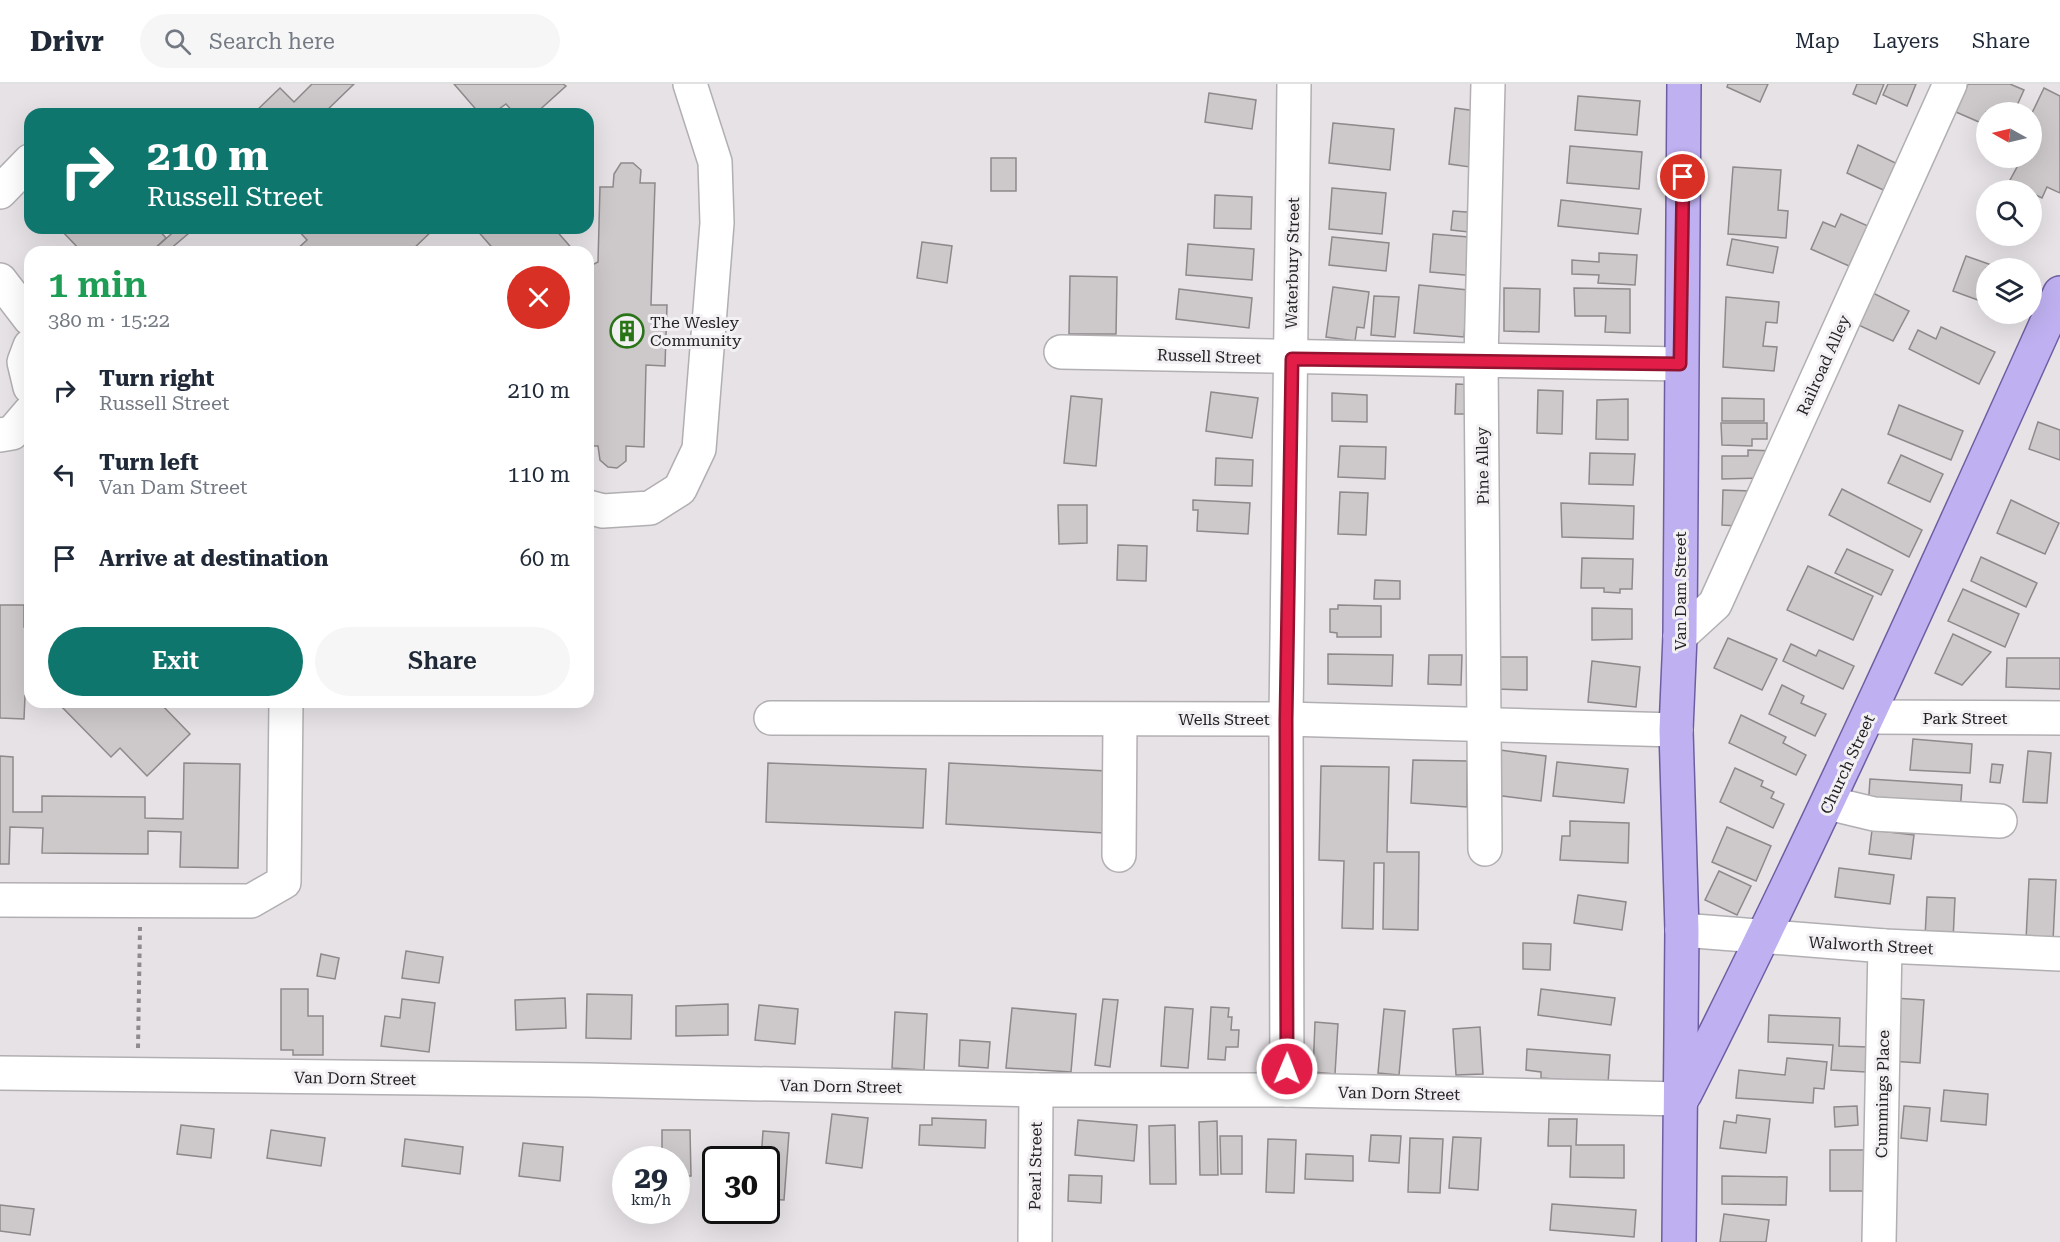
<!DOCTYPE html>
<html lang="en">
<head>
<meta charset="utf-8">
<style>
	:root { --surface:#fff; --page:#f6f6f7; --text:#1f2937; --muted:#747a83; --line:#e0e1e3; --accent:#0f766e }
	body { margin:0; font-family:"Roboto Serif",serif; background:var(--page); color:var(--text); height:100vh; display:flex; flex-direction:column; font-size:22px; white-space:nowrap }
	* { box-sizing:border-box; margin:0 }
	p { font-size:20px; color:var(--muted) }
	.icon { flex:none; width:33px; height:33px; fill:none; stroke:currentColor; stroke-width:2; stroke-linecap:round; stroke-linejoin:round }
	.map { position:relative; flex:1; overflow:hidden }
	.panel { position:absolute; left:24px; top:162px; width:570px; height:462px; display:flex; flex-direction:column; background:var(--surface); border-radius:18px; box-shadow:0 6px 24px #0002 }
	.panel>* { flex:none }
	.top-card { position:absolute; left:24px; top:24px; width:570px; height:126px; border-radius:18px; box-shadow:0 6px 24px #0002; background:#0f766e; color:#fff; overflow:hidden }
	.needle { width:39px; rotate:278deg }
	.buttons { position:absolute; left:1976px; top:18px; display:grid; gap:12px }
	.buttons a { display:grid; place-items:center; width:66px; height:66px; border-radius:50%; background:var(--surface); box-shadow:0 6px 24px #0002; font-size:30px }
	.speed { position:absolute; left:612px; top:1062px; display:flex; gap:12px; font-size:30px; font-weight:700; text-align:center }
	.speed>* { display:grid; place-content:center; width:78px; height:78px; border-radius:50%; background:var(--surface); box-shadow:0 6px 24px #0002; line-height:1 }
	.speed small { font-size:15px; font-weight:400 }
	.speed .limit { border:3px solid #111; border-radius:9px; background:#fff; color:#111 }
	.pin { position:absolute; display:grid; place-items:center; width:51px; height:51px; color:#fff; margin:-26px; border:3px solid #fff; border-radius:50%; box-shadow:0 2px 6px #0007 }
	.me { position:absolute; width:66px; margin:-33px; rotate:1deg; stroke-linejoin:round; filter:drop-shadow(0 0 4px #0008) }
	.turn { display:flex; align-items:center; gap:21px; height:126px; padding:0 24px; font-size:27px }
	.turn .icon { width:78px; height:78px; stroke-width:2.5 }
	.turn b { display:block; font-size:42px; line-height:51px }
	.round { display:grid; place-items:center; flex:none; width:63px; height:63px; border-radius:32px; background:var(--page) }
	.overview { display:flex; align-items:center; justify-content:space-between; height:102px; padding:0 24px }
	h1 { font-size:36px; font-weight:600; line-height:45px; color:#1e9e55 }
	.action { display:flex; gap:12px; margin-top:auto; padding:12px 24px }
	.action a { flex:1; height:69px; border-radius:36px; background:var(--accent); color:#fff; font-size:24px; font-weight:600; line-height:69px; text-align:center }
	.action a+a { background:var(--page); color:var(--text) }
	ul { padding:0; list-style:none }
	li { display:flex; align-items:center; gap:18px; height:84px; padding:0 24px }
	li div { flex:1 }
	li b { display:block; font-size:22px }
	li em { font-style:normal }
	header { display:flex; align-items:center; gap:36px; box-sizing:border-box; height:84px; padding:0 30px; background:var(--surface); border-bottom:2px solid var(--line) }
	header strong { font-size:28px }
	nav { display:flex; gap:33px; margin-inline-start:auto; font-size:21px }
	.search { width:420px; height:54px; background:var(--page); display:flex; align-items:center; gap:15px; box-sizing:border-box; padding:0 21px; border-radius:33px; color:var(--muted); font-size:22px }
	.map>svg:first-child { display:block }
</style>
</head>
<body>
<header>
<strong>Drivr</strong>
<div class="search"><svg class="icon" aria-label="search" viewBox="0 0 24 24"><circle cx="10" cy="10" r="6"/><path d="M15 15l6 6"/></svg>Search here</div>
<nav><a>Map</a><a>Layers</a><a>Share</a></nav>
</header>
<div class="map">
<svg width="2060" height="1158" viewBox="0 0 2060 1158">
	<rect width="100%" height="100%" fill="#e6e2e6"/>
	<g fill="#cdc8c9" stroke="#8e898a" stroke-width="1.5">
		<polygon points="312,0 354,0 323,30 253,30 280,4 294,18"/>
		<polygon points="454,0 563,0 566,2 535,30 515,30 506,20 492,30 480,30"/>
		<polygon points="1728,0 1768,0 1760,18 1727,3"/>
		<polygon points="1857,0 1884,0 1876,20 1853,10"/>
		<polygon points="1888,0 1916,0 1907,22 1883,11"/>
		<polygon points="1968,0 2010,0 2024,6 2014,28 1986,28 1986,41 1956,28"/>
		<polygon points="2044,4 2060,12 2060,109 2047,103 2042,114 2009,98 2017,83 2001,76 2002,74 2031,74 2031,31"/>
		<polygon points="1209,9 1256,16 1252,45 1205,38"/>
		<polygon points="1578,12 1640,17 1637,51 1575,46"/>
		<polygon points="1455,24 1476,27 1470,83 1449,80"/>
		<polygon points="1333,39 1394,45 1390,86 1329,79"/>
		<polygon points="1858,61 1906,84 1894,111 1847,89"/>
		<polygon points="1570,62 1642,68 1639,105 1567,99"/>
		<rect x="991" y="74" width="25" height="33"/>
		<polygon points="621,79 633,79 641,86 640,99 655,99 651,221 667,221 665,282 646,281 644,363 626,362 626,377 617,384 608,383 600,376 598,362 588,362 588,183 598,178 600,103 613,103 614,90"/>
		<polygon points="1733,83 1781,86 1778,126 1788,127 1786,154 1728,150"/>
		<polygon points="1332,104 1386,109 1382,150 1329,145"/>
		<polygon points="1215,111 1252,113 1251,145 1214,144"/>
		<polygon points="1561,116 1641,125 1638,150 1558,142"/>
		<polygon points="1453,127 1479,129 1478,149 1451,146"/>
		<polygon points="1841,130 1868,142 1849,182 1811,165 1823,138 1835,143"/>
		<polygon points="63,144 157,144 166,154 151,168 82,168 61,146"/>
		<polygon points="178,144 195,144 169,166 171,168 151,168"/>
		<polygon points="296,144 435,144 410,168 294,168 307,156"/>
		<polygon points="475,144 554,144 575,168 496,168"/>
		<polygon points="1433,150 1480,154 1476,192 1430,188"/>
		<polygon points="1332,153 1389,159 1386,187 1329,181"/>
		<polygon points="1732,155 1778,163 1773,189 1727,181"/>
		<polygon points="922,158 952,162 947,199 917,194"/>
		<polygon points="1188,160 1254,165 1252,196 1186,191"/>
		<polygon points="1599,169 1637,171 1635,201 1598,199 1599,191 1572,190 1572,176 1599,178"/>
		<polygon points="1966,172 2000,184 1986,184 1986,219 1953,207"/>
		<polygon points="1070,192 1117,193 1116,250 1069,250"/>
		<polygon points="1419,201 1468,206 1464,253 1414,249"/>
		<polygon points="1333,203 1369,208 1364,244 1357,243 1355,257 1326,253"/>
		<polygon points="1504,204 1540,205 1539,248 1504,247"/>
		<polygon points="1574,204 1630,205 1630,249 1605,248 1606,232 1575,232"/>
		<polygon points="1179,205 1252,214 1249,244 1176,235"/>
		<polygon points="1869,207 1909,227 1893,257 1854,239"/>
		<polygon points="1374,212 1399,213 1395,253 1371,251"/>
		<polygon points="1726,213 1779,218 1777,239 1766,238 1763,262 1777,263 1774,287 1723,283"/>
		<polygon points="1941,243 1995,268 1979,300 1909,265 1918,246 1936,255"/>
		<polygon points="1456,300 1477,301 1475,330 1455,330"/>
		<polygon points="1538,306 1563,307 1562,350 1537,349"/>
		<polygon points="1211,308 1258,314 1252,354 1206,347"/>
		<polygon points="1332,309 1367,311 1367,338 1332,337"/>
		<polygon points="1071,312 1102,315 1096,382 1064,379"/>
		<polygon points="1722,314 1764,315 1764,337 1722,337"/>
		<polygon points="1628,315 1628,356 1596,355 1597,316"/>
		<polygon points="1899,321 1963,347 1951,376 1888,350"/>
		<polygon points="2038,338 2060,346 2060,376 2029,365"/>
		<polygon points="1721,339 1767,339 1767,355 1752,355 1752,362 1722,361"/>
		<polygon points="1340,362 1386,363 1385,395 1338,393"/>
		<polygon points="1748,366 1775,367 1762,394 1722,395 1722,372 1748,372"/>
		<polygon points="1590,369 1635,370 1633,401 1589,400"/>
		<polygon points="1901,371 1943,390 1930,418 1888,399"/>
		<polygon points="1216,374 1253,376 1252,402 1215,401"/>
		<polygon points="1842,405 1922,446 1909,473 1829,431"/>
		<polygon points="1723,406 1751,407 1737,442 1722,441"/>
		<polygon points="1340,408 1368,409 1366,451 1338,450"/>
		<polygon points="1193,416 1250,419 1248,450 1197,447 1198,426 1193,426"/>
		<polygon points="2011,416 2059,439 2045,470 1997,449"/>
		<polygon points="1561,419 1634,422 1633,455 1562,453"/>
		<polygon points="1058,421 1087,421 1087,459 1059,460"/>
		<polygon points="1118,461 1147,462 1146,497 1117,496"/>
		<polygon points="1847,465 1893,486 1881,511 1835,489"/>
		<polygon points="1981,473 2037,499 2026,523 1971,497"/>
		<polygon points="1582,474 1633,475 1632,505 1620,505 1620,509 1604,508 1604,504 1581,504"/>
		<polygon points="1808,482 1873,512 1853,556 1787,526"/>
		<polygon points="1375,496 1400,497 1400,515 1374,515"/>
		<polygon points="1963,505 2019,530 2005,563 1948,537"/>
		<polygon points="0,521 24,521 24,543 30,543 30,613 25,612 24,635 0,634"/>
		<polygon points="1338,521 1381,522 1381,553 1337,553 1337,549 1330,548 1330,525 1338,525"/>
		<polygon points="1592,524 1632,525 1632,555 1592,556"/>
		<polygon points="1953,550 1991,568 1962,601 1935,589"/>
		<polygon points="1728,554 1777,575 1762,606 1714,584"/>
		<polygon points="1791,560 1816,572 1819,566 1854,582 1843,605 1783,577"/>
		<polygon points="1328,570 1393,571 1392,602 1328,600"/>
		<polygon points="1429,571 1462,571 1461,601 1428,600"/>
		<polygon points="1497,573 1527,573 1527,606 1496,605"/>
		<polygon points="2007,574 2060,574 2060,605 2006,603"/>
		<polygon points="1592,577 1640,583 1636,623 1588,618"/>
		<polygon points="1782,601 1804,612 1801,619 1826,630 1815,652 1769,630"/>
		<polygon points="57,618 159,618 190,650 147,692 120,664 111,673"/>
		<polygon points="1741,631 1786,653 1783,659 1806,671 1796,691 1729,659"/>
		<polygon points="1913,655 1972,660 1970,689 1910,686"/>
		<polygon points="1500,666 1546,672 1541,717 1495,711"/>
		<polygon points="2028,667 2051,669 2047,719 2023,718"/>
		<polygon points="0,672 13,673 13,728 42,728 42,712 145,713 145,734 183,735 184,679 240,680 238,784 180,783 181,748 148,747 148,770 42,769 43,744 10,743 9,780 0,780"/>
		<polygon points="1413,676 1467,677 1467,723 1411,719"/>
		<polygon points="1557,678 1628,685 1624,719 1553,712"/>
		<polygon points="768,679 926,685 923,744 766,738"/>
		<polygon points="949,679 1107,687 1104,749 946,740"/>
		<polygon points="1992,680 2003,681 2000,699 1990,698"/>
		<polygon points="1321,682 1389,683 1387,768 1419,768 1418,846 1383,845 1384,779 1374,779 1373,845 1342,844 1344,777 1319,776"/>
		<polygon points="1735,684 1763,697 1761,702 1774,708 1771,714 1784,720 1773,744 1720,718"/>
		<polygon points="1870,695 1962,701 1960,729 1868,725"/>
		<polygon points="1570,737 1629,739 1628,779 1560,776 1562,752 1570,752"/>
		<polygon points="1727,743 1771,762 1756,797 1712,778"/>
		<polygon points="1872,746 1914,751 1911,775 1869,770"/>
		<polygon points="1839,784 1894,791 1890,820 1835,813"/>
		<polygon points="1719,787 1751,802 1737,831 1705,816"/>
		<polygon points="2029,795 2056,796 2053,857 2026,856"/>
		<polygon points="1578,811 1626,818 1622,846 1574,839"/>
		<polygon points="1927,813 1955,814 1953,856 1925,854"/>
		<polygon points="1523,859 1551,860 1550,886 1523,885"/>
		<polygon points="406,867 443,873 439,899 402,894"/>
		<polygon points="321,870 339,874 335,895 317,892"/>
		<polygon points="281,905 308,905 308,932 323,932 323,971 293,971 293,966 281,966"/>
		<polygon points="1541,905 1615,914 1611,941 1538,931"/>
		<polygon points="587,910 632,911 631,955 586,954"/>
		<polygon points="565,914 566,944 516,946 515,916"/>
		<polygon points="1894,914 1924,916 1920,979 1890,977"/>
		<polygon points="402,915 435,919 429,968 381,962 385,932 400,934"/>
		<polygon points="1103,915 1118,916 1110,983 1095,981"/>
		<polygon points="728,920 728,951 676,952 676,922"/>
		<polygon points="759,921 798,925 795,960 755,956"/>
		<polygon points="1165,923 1193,925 1188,984 1161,982"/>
		<polygon points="1211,923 1229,924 1228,933 1232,933 1231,946 1239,946 1238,963 1226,963 1225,976 1208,975"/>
		<polygon points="1012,924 1076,930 1071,988 1006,984"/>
		<polygon points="1384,925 1405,927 1399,991 1378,989"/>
		<polygon points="895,928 927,930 924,986 892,984"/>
		<polygon points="1769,931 1840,934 1839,962 1868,963 1866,988 1831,986 1833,961 1768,958"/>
		<polygon points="1315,938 1338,940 1335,990 1313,988"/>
		<polygon points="1480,943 1483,990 1456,991 1453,945"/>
		<polygon points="960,956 990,958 988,984 959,982"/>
		<polygon points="1527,965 1610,971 1608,999 1541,994 1541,988 1526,986"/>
		<polygon points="1787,974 1827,978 1824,1005 1814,1004 1813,1019 1736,1014 1739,986 1785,991"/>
		<polygon points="1944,1006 1988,1010 1986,1041 1941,1037"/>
		<polygon points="1857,1022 1858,1041 1835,1043 1834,1023"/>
		<polygon points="1904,1022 1930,1024 1927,1057 1901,1054"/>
		<polygon points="832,1030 868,1034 862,1084 826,1079"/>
		<polygon points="1737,1031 1770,1035 1766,1069 1720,1064 1724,1037 1736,1039"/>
		<polygon points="932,1034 986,1036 985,1064 919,1061 920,1041 932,1041"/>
		<polygon points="1549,1035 1577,1035 1576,1061 1624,1061 1624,1094 1570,1093 1571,1062 1548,1062"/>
		<polygon points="1078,1036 1137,1041 1134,1077 1075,1071"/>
		<polygon points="1217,1037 1218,1091 1200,1091 1199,1038"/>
		<polygon points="181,1041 214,1045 211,1074 177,1070"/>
		<polygon points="1175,1041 1176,1100 1150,1100 1149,1042"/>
		<polygon points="271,1046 325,1054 321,1082 267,1074"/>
		<polygon points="662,1046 690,1046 691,1092 679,1092 679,1108 676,1108 676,1076 662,1076"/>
		<polygon points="763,1047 789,1049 784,1116 766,1115 766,1076 761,1076"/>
		<polygon points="1371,1051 1401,1052 1399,1079 1369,1077"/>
		<polygon points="1220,1052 1242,1052 1242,1090 1221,1090"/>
		<polygon points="1453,1053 1481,1054 1478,1106 1449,1104"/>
		<polygon points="1410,1054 1443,1055 1440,1109 1408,1108"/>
		<polygon points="405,1055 463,1063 460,1090 402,1082"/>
		<polygon points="1268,1055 1296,1056 1294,1109 1266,1108"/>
		<polygon points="523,1059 563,1063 560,1097 519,1092"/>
		<rect x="1830" y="1066" width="39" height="41"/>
		<polygon points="1306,1070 1353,1072 1353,1097 1305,1095"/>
		<polygon points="1069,1091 1102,1092 1101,1119 1068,1117"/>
		<polygon points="1722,1092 1787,1093 1786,1121 1722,1120"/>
		<polygon points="1552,1120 1636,1126 1634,1153 1550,1146"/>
		<polygon points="0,1121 34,1125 30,1151 0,1147"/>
		<polygon points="1724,1130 1769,1136 1766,1158 1720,1158"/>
	</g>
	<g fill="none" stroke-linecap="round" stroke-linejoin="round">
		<g stroke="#b2afb2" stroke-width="36">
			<g id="minor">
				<polyline points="0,108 30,77"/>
				<polyline points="0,196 30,235"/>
				<polyline points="30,262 24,278 30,303"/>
				<polyline points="1061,268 1680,280"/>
				<polyline points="0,351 12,349 30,328"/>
				<polyline points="588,423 603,427 650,424 680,405 699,365 717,139 715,78 690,0"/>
				<polyline points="1680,552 1715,520 1950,0"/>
				<polyline points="1869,633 2060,634"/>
				<polyline points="771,634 1286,635 1676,646"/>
				<polyline points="1828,719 1874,730 2000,737"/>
				<polyline points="1485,765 1481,276 1488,0"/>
				<polyline points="1119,771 1120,636"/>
				<polyline points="0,816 251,817 284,798 286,618"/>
				<polyline points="1682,846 1885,862 2060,870"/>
				<polyline points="0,989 589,996 1036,1006 1287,1006 1682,1015"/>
				<polyline points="1287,1006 1286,635 1294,0"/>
				<polyline points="1035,1158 1036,1006"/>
				<polyline points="1879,1158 1885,862"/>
			</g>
		</g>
		<g stroke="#6d5ea3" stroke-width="36">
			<g id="major">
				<path d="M 1685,1010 C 1818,747 1939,478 2060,209"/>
				<polyline points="1679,1158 1682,846 1676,646 1680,552 1684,0"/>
			</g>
		</g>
		<polyline stroke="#8d8b8d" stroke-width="4" stroke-dasharray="4.5 4.5" stroke-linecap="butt" points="138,964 140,843"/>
		<use href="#minor" stroke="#fff" stroke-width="33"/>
		<use href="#major" stroke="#bfb1f1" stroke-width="33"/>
	</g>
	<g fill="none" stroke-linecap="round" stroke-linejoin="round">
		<g stroke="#92132f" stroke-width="15">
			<polyline id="route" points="1287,985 1286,635 1292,275 1680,280 1683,93"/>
		</g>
		<use href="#route" stroke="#e11d48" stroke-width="10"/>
	</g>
	<defs>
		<g id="building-ring" transform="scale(1.725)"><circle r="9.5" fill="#f3f0f3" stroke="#2a7418" stroke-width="1.5"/><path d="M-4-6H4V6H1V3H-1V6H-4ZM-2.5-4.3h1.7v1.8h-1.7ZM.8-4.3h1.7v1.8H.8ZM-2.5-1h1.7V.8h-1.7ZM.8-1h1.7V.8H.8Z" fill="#2a7418"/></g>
	</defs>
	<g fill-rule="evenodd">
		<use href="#building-ring" x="627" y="247"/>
	</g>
	<g text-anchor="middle" stroke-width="6" stroke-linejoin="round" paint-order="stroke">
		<g font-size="16" fill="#242324" stroke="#f3f0f3">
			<text transform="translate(1292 179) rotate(-89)" y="6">Waterbury Street</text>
			<text transform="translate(1209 272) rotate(2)" y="6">Russell Street</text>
			<text transform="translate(1823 281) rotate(-66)" y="6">Railroad Alley</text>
			<text transform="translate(1482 382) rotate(-91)" y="6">Pine Alley</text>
			<text transform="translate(1680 507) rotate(-90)" y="6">Van Dam Street</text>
			<text x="1965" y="640">Park Street</text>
			<text x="1224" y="641">Wells Street</text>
			<text transform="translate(1847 680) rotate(-65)" y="6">Church Street</text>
			<text transform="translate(1871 861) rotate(3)" y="6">Walworth Street</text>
			<text transform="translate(355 994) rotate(1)" y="6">Van Dorn Street</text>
			<text transform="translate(841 1002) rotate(1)" y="6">Van Dorn Street</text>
			<text transform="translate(1399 1009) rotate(1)" y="6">Van Dorn Street</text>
			<text transform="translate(1882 1010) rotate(-89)" y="6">Cummings Place</text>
			<text transform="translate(1035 1082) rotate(-89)" y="6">Pearl Street</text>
		</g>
		<g font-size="16" fill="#242324" stroke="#f3f0f3" text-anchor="start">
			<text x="650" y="244">The Wesley<tspan x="650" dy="18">Community</tspan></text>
		</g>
	</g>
</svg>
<div class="buttons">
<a><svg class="needle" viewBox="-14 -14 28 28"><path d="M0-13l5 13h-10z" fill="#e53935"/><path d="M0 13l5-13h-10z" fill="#747a83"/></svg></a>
<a><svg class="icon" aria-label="search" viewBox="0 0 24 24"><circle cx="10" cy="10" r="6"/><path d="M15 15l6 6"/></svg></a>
<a><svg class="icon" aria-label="layers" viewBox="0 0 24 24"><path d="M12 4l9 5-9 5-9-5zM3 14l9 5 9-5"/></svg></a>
</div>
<div class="speed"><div>29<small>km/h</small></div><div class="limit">30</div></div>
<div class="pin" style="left:1683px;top:93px;background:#d93025"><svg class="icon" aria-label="arrive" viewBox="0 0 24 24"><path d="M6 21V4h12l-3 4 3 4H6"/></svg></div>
<svg class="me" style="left:1287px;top:985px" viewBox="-20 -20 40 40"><circle r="17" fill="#e11d48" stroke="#fff" stroke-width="3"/><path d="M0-11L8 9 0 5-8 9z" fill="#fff"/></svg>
<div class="top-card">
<div class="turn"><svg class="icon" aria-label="right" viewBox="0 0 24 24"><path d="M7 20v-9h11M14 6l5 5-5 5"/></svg><div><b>210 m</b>Russell Street</div></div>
</div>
<section class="panel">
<div class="overview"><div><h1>1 min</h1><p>380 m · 15:22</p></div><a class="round" style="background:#d93025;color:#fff"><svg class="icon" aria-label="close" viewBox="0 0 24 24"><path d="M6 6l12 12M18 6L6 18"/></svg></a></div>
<ul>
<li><svg class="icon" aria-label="right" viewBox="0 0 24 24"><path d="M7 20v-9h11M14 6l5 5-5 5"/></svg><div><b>Turn right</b><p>Russell Street</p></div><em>210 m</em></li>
<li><svg class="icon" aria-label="left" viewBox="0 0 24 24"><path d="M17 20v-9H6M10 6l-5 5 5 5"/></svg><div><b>Turn left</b><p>Van Dam Street</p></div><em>110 m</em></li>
<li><svg class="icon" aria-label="arrive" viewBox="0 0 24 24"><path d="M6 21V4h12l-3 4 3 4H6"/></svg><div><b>Arrive at destination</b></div><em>60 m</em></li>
</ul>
<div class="action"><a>Exit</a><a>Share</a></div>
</section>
</div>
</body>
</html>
